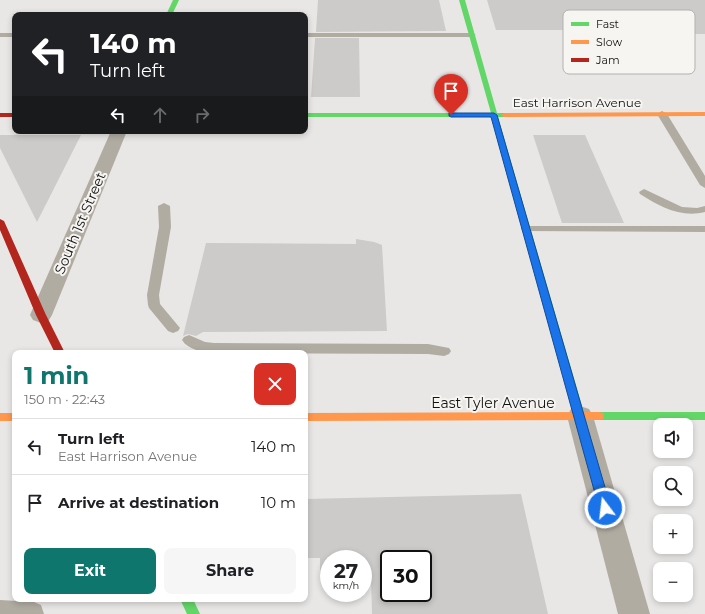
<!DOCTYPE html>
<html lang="en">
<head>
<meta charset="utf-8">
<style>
	:root { --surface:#fff; --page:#f6f6f6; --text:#202124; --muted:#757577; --line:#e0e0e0; --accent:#0f766e }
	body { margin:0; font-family:Montserrat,sans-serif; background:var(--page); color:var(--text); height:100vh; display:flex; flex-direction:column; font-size:15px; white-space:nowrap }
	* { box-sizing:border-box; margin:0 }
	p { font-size:13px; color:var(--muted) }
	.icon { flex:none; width:22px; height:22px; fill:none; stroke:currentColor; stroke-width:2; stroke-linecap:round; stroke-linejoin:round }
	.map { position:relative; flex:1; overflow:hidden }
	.drawer { position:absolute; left:12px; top:350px; width:296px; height:252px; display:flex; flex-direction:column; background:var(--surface); border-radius:8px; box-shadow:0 2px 6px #0003 }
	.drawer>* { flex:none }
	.banner { position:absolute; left:12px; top:12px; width:296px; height:122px; border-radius:8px; box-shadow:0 2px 6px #0003; background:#202124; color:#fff; overflow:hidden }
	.fabs { position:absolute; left:653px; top:418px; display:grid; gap:8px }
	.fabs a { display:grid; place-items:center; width:40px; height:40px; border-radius:8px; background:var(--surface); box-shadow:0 2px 6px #0003; font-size:20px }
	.speed { position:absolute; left:320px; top:550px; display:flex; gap:8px; font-size:20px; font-weight:700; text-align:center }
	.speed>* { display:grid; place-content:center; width:52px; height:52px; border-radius:50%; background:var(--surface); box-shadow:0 2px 6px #0003; line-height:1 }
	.speed small { font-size:10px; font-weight:400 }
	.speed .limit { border:2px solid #111; border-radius:6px; background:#fff; color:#111 }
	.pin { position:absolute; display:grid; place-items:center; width:34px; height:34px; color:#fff; margin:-41px -17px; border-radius:50% 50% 50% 0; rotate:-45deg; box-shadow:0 0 4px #0007 }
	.pin .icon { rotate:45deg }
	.me { position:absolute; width:44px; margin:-22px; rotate:345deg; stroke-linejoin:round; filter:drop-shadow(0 0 3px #0008) }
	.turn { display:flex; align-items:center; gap:14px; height:84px; padding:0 12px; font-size:18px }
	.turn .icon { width:52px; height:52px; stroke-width:2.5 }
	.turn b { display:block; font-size:28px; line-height:34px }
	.lanes { display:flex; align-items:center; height:38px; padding:0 12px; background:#0003; justify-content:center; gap:20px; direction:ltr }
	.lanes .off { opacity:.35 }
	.round { display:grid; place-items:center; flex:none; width:42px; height:42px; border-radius:8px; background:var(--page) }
	.head { display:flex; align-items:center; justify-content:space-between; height:68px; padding:0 12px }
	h1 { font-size:24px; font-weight:700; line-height:30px; color:var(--accent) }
	.primary-button { display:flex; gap:8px; margin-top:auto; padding:8px 12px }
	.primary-button a { flex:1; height:46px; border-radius:8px; background:var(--accent); color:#fff; font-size:16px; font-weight:700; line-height:46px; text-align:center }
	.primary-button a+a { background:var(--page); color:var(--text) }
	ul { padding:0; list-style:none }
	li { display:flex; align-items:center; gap:12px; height:56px; padding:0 12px; border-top:1px solid var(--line) }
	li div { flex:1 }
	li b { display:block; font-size:15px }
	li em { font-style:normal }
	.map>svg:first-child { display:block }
</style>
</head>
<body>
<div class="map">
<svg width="705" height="614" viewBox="0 0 705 614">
	<rect width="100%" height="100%" fill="#e8e7e6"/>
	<g fill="#cccbca" fill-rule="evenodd">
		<polygon points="318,0 439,0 446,31 316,32"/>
		<polygon points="487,0 705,0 705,34 568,33 567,30 496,30"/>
		<polygon points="315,38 359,38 360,97 311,97"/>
		<polygon points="0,135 81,135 37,222 0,148"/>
		<polygon points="533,135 585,135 624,223 562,223"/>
		<polygon points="356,239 374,242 382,245 387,331 203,332 196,336 188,334 183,336 206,243 356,244"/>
		<path d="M 521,494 L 548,614 L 372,614 L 371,574 L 363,574 L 363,559 L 329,559 L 329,575 L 320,575 L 320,558 L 305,558 L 305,499 ZM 389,559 L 423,559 L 423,593 L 389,593 Z"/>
	</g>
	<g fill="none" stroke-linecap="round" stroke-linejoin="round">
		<g fill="#b1aca2" fill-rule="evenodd">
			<rect x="0" y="33" width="15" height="4"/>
			<polygon points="305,33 472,33 476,35 472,37 305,37"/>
			<polygon points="662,111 667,114 705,176 705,188 700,185 657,114"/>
			<path d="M 644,189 L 682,207 L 697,208 L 705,206 L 705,212 C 681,218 660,207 640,194 L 639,192 Z"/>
			<polygon points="164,203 170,206 171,227 159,295 160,304 180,328 178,331 173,333 168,331 149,308 148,305 147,295 159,227 158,206"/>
			<polygon points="527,226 705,226 705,232 523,231 521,229 523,227"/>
			<path d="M 189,335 L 205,342 L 214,343 L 428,344 L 449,348 L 451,351 L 449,354 L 444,356 L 428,354 L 214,353 C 203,352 188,350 182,340 L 184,337 Z"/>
			<polygon points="0,600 34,602 41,605 44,614 0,614"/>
		</g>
		<g fill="#b1aca2" fill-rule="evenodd">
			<polygon points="111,131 127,131 52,315 49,320 41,323 33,320 30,315"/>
			<polygon points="580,406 589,409 593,416 650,614 618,614 567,416 571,409"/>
		</g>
		<g fill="#63d668" fill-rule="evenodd">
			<polygon points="173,0 179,0 172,15 166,15"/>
			<polygon points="459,0 465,0 497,113 504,113 507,115 504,117 498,117 585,416 584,419 580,420 576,419 575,416 492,117 305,117 305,113 491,113"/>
			<polygon points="599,412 705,412 705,420 599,420 595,419 594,416 595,413"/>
			<polygon points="180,599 193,599 200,614 187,614"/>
		</g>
		<g fill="#ff974d" fill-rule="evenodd">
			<polygon points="705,112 705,116 504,117 501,115 504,113"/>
			<polygon points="599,412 603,413 604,416 603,419 599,420 305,421 305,413"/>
			<rect x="0" y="413" width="15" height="8"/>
		</g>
		<g fill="#b3261e" fill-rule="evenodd">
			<rect x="0" y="113" width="15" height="4"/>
			<polygon points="0,219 4,221 46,315 65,353 55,353 36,315 0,230"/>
		</g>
	</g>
	<polygon fill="#1a73e8" stroke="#114b97" points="449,113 494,113 497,115 611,508 609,511 605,513 601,511 599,508 491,117 451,117 449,116"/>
	<g text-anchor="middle" stroke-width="4" stroke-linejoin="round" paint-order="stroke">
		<g font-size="12" fill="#131312" stroke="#f6f5f2">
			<text x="577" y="107">East Harrison Avenue</text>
		</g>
		<g font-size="14" fill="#131312" stroke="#f6f5f2">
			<text transform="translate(80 223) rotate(-67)" y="5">South 1st Street</text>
			<text x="493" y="408">East Tyler Avenue</text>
		</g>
	</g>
	<rect x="563" y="10" width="132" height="64" rx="6" fill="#f6f5f2" stroke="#b2b1af" stroke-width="1"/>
	<rect x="571" y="22" width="18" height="4" fill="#63d668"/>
	<rect x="571" y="40" width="18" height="4" fill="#ff974d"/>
	<rect x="571" y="58" width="18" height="4" fill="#b3261e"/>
	<g font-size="11" fill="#131312">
		<text x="596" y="28">Fast</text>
		<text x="596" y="46">Slow</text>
		<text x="596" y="64">Jam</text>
	</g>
</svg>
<div class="fabs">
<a><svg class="icon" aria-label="sound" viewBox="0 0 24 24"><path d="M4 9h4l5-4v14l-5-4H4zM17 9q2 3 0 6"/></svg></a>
<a><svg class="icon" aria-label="search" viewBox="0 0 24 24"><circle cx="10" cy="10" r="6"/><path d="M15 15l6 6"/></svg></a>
<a>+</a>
<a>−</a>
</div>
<div class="speed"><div>27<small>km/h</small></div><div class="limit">30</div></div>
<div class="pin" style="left:451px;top:115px;background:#d93025"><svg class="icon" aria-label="arrive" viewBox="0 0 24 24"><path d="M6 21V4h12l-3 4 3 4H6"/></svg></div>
<svg class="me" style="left:605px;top:508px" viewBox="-20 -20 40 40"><circle r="17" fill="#1a73e8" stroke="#fff" stroke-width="3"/><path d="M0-11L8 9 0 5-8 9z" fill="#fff"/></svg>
<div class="banner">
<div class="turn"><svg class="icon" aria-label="left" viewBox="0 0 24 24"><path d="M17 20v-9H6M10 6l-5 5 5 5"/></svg><div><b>140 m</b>Turn left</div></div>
<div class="lanes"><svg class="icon" aria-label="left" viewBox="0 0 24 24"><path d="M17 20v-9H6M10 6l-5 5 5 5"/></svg><svg class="icon off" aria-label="ahead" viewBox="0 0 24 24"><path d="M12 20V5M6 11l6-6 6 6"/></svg><svg class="icon off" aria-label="right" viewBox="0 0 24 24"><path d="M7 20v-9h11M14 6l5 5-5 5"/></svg></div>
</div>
<section class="drawer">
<div class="head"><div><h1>1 min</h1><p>150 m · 22:43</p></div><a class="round" style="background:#d93025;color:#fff"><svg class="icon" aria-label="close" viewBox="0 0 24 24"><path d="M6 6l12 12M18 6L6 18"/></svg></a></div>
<ul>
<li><svg class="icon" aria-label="left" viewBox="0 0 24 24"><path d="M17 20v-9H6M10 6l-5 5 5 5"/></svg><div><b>Turn left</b><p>East Harrison Avenue</p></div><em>140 m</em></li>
<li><svg class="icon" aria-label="arrive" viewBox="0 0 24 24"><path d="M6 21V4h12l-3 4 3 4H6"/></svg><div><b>Arrive at destination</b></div><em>10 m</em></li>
</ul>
<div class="primary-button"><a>Exit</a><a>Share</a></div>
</section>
</div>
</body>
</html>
